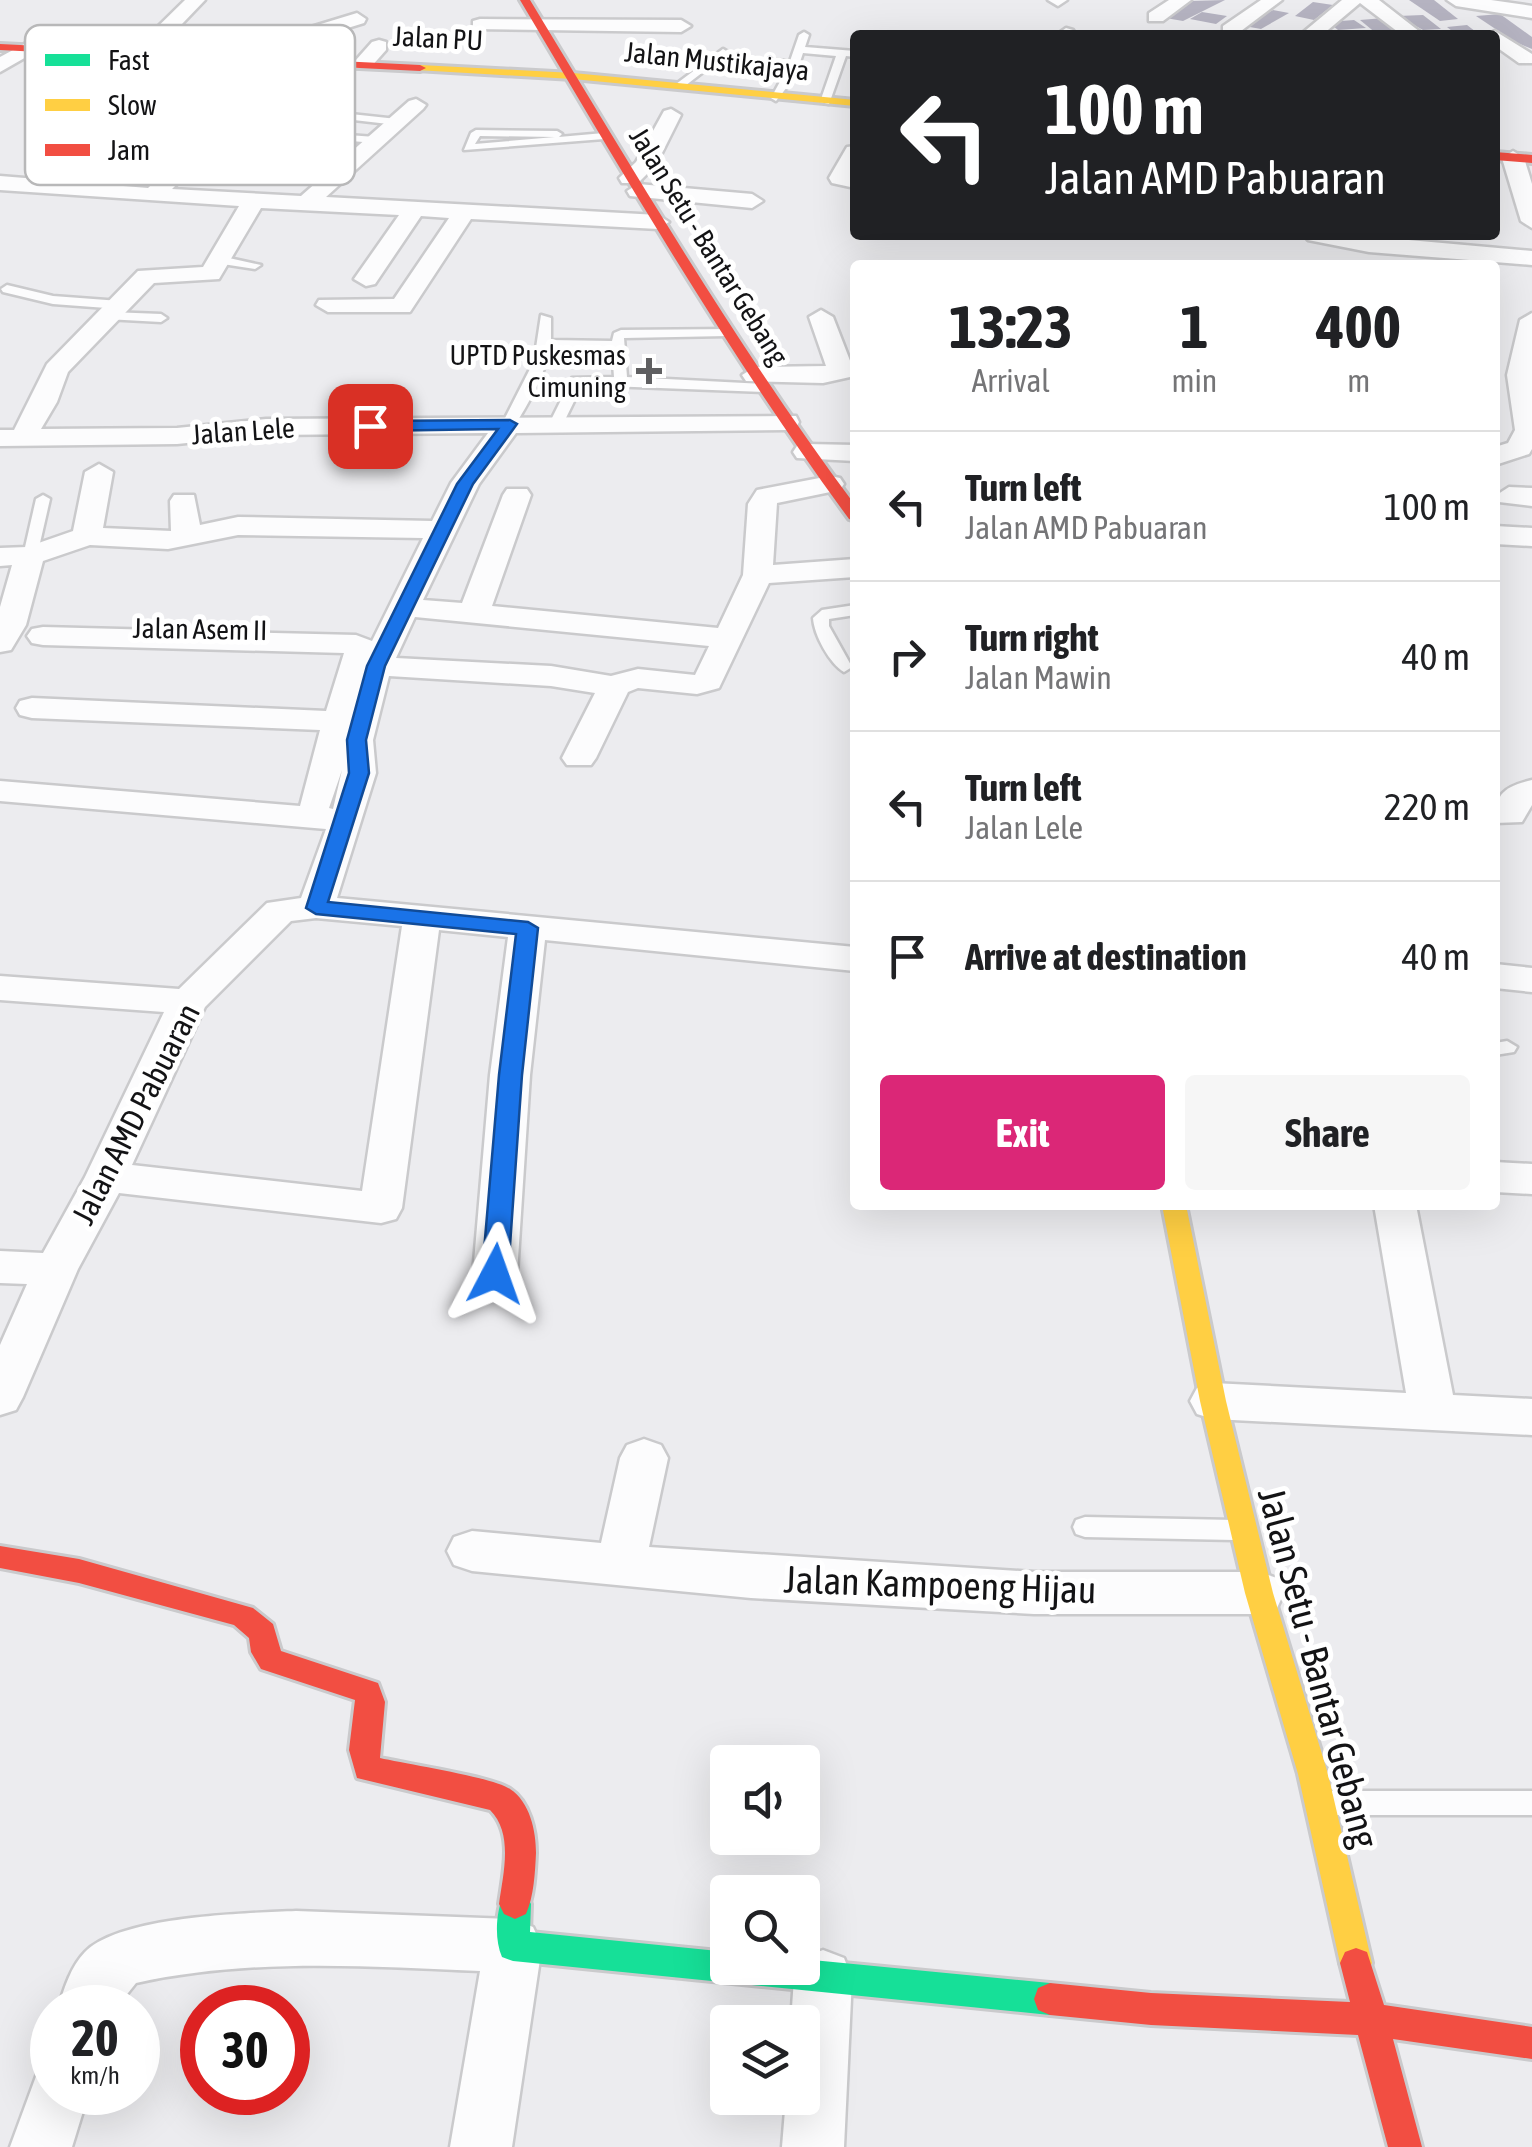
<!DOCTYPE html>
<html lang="en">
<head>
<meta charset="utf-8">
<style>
	:root { --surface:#fff; --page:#f6f6f6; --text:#202124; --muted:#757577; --line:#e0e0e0; --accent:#db2777 }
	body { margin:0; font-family:"Asap Condensed",sans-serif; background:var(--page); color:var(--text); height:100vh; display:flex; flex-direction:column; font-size:38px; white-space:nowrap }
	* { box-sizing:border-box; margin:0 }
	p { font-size:32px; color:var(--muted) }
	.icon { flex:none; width:55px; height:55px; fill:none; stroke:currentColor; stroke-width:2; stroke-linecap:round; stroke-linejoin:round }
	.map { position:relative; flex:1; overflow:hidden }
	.side { position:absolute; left:850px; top:260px; width:650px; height:950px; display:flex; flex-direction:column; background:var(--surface); border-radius:10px; box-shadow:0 10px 40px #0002 }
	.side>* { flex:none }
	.hud { position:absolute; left:850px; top:30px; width:650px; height:210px; border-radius:10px; box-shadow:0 10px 40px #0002; background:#202124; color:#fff; overflow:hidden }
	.buttons { position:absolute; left:710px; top:1745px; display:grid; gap:20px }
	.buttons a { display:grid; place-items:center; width:110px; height:110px; border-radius:10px; background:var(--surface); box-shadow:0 10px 40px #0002; font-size:50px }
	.speed { position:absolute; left:30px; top:1985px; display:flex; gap:20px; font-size:50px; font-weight:700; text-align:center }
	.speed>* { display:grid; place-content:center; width:130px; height:130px; border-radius:50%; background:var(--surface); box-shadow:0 10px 40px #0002; line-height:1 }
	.speed small { font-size:25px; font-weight:400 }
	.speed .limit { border:15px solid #d22; background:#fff; color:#111 }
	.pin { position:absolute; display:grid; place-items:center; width:85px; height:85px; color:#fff; margin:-42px; border-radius:20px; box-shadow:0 5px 15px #0006 }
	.me { position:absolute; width:110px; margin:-55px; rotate:4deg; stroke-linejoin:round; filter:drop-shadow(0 0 8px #0008) }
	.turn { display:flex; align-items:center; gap:35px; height:210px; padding:0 30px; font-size:45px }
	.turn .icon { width:130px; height:130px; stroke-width:2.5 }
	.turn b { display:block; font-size:70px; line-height:85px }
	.eta { display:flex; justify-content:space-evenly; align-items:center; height:170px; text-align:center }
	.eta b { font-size:60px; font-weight:700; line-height:70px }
	.action { display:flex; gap:20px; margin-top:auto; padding:20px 30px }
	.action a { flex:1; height:115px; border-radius:10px; background:var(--accent); color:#fff; font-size:40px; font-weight:700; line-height:115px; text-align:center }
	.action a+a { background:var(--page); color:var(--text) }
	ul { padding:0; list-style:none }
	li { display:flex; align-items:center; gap:30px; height:150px; padding:0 30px; border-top:2px solid var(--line) }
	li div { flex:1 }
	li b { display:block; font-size:38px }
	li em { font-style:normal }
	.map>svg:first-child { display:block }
</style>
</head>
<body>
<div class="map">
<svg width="1532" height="2147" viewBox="0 0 1532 2147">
	<rect width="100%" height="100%" fill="#ececef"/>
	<g fill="#b5b3c1">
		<polygon points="1225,0 1183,21 1160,17 1190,1"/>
		<polygon points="1409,0 1434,0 1458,19 1440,21"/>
		<polygon points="1313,2 1333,5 1314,20 1295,16"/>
		<polygon points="1273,10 1289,13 1261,29 1244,26"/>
		<polygon points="1202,12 1227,16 1216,24 1190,19"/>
		<polygon points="1500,14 1532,37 1532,49 1515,42 1476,16"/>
		<polygon points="1423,15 1441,29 1423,30 1398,16"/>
		<polygon points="1384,18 1408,35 1377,34 1360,20"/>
		<polygon points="1354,20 1366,28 1338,30 1328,22"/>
		<polygon points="1467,25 1480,35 1446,31 1452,31 1447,27"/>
	</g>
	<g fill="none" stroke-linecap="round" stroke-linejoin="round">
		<g stroke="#cacacc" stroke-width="5">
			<g id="lane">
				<polygon points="804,32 809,35 805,47 855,51 855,57 846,56 829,104 820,102 836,56 803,53 795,77 776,101 771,98 788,67 716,62 681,89 672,87 723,49 728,52 723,57 790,61 799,35"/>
				<polygon points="272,57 280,59 241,93 233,93 233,89"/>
				<polygon points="323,111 397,119 402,122 397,125 319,116 318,114"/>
				<path d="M 476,130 L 557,131 L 562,134 L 559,137 L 604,133 L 609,136 L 604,139 L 464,150 L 471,133 ZM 480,136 L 555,137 L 475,144 Z"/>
				<polygon points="295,131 375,137 380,140 375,143 291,136 291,132"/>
				<polygon points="220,256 261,265 255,269 216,263 216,257"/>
				<polygon points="7,285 53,296 120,301 126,305 120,309 53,304 3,292 1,289"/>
				<polygon points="110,312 161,314 167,318 161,322 106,319 106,313"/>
				<path d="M 541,315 L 551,318 L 551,340 L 612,341 L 614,333 L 621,330 L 731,329 L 733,332 L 727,336 L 624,338 L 627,377 L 764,384 L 771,388 L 764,392 L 582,385 L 563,424 L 556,428 L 549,424 L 572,378 L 614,377 L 612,349 L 550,348 C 544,377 529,402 514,427 L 504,427 L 502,424 L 534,361 Z"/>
				<polygon points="43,495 50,499 37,556 30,560 23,556 36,499"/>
				<path d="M 855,605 L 855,615 L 829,619 L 829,626 L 852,667 L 844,672 C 830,664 814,635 813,618 L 822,610 Z"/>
				<polygon points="1507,1041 1517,1047 1514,1052 1495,1055 1495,1043"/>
				<polygon points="1085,1517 1234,1520 1243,1523 1246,1530 1243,1537 1234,1540 1085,1537 1076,1534 1073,1527 1076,1520"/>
				<polygon points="1331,1791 1532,1791 1532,1815 1331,1815 1321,1812 1317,1803 1321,1794"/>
			</g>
		</g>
		<g stroke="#cacacc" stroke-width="5">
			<g id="street">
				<polygon points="185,0 205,0 158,49 162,53 159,57 66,124 52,124 49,120 52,116 135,56 135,49"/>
				<polygon points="1048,0 1067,0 1058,6"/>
				<polygon points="1169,0 1191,0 1163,21 1149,21 1149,13"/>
				<polygon points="1261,0 1282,0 1237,34 1223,34 1223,26"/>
				<polygon points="1342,0 1379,0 1424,35 1402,35 1360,3 1322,35 1300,35"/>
				<polygon points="1447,0 1491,0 1532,6 1532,18 1456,6"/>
				<path d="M 357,13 L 366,19 L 364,23 L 325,35 L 301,56 L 304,60 L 301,64 L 172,189 L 301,196 L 409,101 L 416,99 L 426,105 L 423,109 L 326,197 L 658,215 L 669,222 L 658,229 L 471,219 L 410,312 L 328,312 L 316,305 L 319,300 L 394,299 L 449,218 L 421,216 L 375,284 L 366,286 L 354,279 L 399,215 L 261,208 L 219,279 L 154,283 L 68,372 L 57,402 L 41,429 L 177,428 L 266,419 L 796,416 L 799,422 L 796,428 L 786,430 L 516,433 L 479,484 L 423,600 L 462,603 L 503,495 L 507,489 L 527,489 L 531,495 L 492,606 L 718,628 L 743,575 L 748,504 L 757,490 L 830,476 L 840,478 L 844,484 L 840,490 L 777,503 L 773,565 L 855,559 L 855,577 L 769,583 L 719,688 L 697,694 L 638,688 L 628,692 L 596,758 L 591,765 L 567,765 L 562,758 L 595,693 L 551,686 L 389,676 L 373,740 L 376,773 L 337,898 L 855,947 L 855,971 L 545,940 L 530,1075 L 517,1274 L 511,1285 L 495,1290 L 479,1285 L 473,1274 L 490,1075 L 508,937 L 439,930 L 402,1208 L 396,1219 L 381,1223 L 119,1193 L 78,1269 L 23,1397 L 16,1410 L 0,1415 L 0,1345 L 27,1284 L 0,1283 L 0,1251 L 43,1253 L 85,1177 L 164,1012 L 0,1000 L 0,976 L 179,989 L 267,903 L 301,898 L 326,829 L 0,801 L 0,781 L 300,806 L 320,730 L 32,718 L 20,715 L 16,708 L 20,701 L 32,698 L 326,711 L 344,653 L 43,645 L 32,643 L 27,636 L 32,629 L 43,627 L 356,635 L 372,641 L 423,538 L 238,535 L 168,549 L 90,545 L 43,561 L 26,625 L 11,650 L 0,652 L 0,607 L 12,565 L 0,566 L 0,548 L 27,547 L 73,531 L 85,472 L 99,464 L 113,472 L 103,528 L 171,531 L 170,501 L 174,495 L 194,495 L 200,525 L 238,517 L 432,521 L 451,483 L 488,433 L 266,435 L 177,444 L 0,446 L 0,430 L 14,430 L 47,364 L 138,271 L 203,267 L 239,206 L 0,190 L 0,176 L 148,188 L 201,138 L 149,135 L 138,129 L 142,125 L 213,125 L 279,63 L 275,59 L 278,55 L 311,27 ZM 415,617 L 709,646 L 695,675 L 638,669 L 611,676 L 551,666 L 396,658 ZM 342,770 L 333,809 L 329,808 ZM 316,918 L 402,926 L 362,1191 L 132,1165 L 205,1007 L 291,921 Z"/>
				<polygon points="480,19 681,20 691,26 681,32 473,29 473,21"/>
				<polygon points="1066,28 1073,30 1076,35 1056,35"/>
				<polygon points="1495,31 1532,54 1532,63 1519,63 1495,46 1495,35 1487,35"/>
				<polygon points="379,40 386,42 386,50 370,68 356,68 356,60 372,42"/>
				<polygon points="28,42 35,44 35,52 0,72 0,57"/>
				<polygon points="671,109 681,115 656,165 638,183 622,183 619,178 636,162 664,111"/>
				<polygon points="855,146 855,188 832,183 829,178 847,147"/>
				<polygon points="1513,151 1524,158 1532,184 1532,228 1521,221 1502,158"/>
				<polygon points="638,184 752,194 763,201 752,208 630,196 627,191"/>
				<polygon points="1304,235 1353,235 1532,251 1532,265 1369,252 1308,240"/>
				<polygon points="821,310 833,317 854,371 850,377 823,383 746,381 742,375 755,367 826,366 809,317"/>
				<polygon points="1532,313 1532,449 1529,454 1495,465 1495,447 1508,443 1515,430 1507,375 1520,320"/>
				<polygon points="807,444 855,445 855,461 797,458 793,452 797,446"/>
				<polygon points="1509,487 1532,488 1532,506 1499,502 1495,496"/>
				<polygon points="1495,526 1532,528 1532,546 1495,544"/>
				<path d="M 1532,780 L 1532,805 L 1522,822 L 1495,823 C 1495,794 1503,787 1532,780 Z"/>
				<polygon points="1495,964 1532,968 1532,992 1495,988"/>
				<polygon points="1495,1162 1532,1164 1532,1194 1495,1192"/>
				<polygon points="1374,1205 1416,1205 1453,1395 1532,1399 1532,1435 1213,1419 1197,1414 1190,1401 1197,1388 1213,1383 1406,1393"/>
				<polygon points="644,1439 661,1445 668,1458 649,1547 1034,1572 1259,1572 1277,1578 1284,1593 1277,1608 1259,1614 1034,1614 751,1598 472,1571 454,1565 447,1551 454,1537 472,1531 601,1543 620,1458 627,1445"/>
				<path d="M 296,1911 L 513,1919 L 533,1927 L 542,1946 L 512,2147 L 450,2147 L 480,1971 C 365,1966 249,1958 136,1983 L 116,2008 L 58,2008 C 64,1989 71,1966 85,1952 C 120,1916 246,1913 296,1911 Z"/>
				<polygon points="823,1950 844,1958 852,1978 844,2147 782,2147 786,2098 802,2098 802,2022 791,2022 794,1978 799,1968 802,1968 802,1958"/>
				<polygon points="52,2065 52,2092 89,2092 72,2147 10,2147 38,2071"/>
			</g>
		</g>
		<g stroke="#cacacc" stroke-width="6">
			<path id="fast" d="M 515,1889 L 526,1894 L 531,1904 L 530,1932 L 728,1952 L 728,1968 L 802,1968 L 802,1959 L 1050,1983 L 1062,1988 L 1066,1999 L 1062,2010 L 1050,2015 L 513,1961 L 502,1957 C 494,1939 496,1911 504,1894 Z"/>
		</g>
		<g stroke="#cacacc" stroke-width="6">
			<g id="slow">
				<polygon points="420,65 573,73 855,100 855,106 573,79 416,70"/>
				<polygon points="1162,1205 1186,1205 1226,1401 1273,1593 1328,1774 1372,1963 1367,1974 1356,1978 1345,1974 1340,1963 1298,1774 1245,1593 1200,1401"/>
			</g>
		</g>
		<g stroke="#cacacc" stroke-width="6">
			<g id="jam">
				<path d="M 520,0 L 530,0 C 634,171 735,344 855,505 L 855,521 L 849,519 C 728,354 625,177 520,0 Z"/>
				<polygon points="0,44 420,65 426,68 420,71 0,50"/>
				<polygon points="1495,152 1532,155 1532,163 1495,160"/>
				<path d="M 0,1546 L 79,1559 L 253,1608 L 273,1624 L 281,1651 L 378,1683 L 385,1702 L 380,1758 C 406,1764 492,1777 510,1789 C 530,1802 536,1831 536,1853 C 535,1873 534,1896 526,1914 L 515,1919 L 504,1914 L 499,1904 C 503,1874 514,1834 490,1810 L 357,1778 L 349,1750 L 355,1700 L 261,1669 L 251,1652 L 249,1638 L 234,1625 L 79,1583 L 0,1568 Z"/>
				<polygon points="1356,1948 1367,1952 1384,2005 1532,2027 1532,2059 1393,2039 1422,2147 1388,2147 1358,2035 1151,2025 1050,2015 1038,2010 1034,1999 1038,1988 1050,1983 1151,1993 1350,2002 1340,1963 1345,1952"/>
			</g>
		</g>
		<use href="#lane" fill="#fcfcfd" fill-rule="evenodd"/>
		<use href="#street" fill="#fcfcfd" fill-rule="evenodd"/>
		<use href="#fast" fill="#16e098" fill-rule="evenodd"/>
		<use href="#slow" fill="#ffcf43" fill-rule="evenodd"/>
		<use href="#jam" fill="#f24e42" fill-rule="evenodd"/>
	</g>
	<polygon fill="#1a73e8" stroke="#114b97" stroke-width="2.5" points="510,420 517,424 473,484 385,666 366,740 369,773 328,902 528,922 538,928 522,1075 508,1274 504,1280 486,1280 482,1274 499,1075 516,934 316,914 306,908 349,773 347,740 367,666 457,484 498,429 370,431 363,426 370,421"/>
	<path fill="#5f5f61" stroke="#fff" stroke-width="4" d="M644 356h10v10h10v10h-10v10h-10v-10h-10v-10h10z"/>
	<g text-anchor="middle" stroke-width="10" stroke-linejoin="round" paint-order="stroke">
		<g font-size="28" fill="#131315" stroke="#fff">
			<text transform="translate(438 38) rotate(3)" y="10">Jalan PU</text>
			<text transform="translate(717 61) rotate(6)" y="10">Jalan Mustikajaya</text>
			<text transform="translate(709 246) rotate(58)" y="10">Jalan Setu - Bantar Gebang</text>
			<text transform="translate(243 431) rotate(-4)" y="10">Jalan Lele</text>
			<text transform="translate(200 629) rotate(1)" y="10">Jalan Asem II</text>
		</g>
		<g font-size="28" fill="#131315" stroke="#fff" text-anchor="end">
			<text x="626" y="365">UPTD Puskesmas<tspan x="626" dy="32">Cimuning</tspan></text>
		</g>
		<g font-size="32" fill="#131315" stroke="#fff">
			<text transform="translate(136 1114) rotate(-63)" y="11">Jalan AMD Pabuaran</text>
		</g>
		<g font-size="38" fill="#131315" stroke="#fff">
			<text transform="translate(940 1585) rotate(2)" y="13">Jalan Kampoeng Hijau</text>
			<text transform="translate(1318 1668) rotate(75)" y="13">Jalan Setu - Bantar Gebang</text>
		</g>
	</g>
	<rect x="25" y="25" width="330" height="160" rx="15" fill="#fff" stroke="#b8b8b9" stroke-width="2.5"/>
	<rect x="45" y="54" width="45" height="12" fill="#16e098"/>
	<rect x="45" y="99" width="45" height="12" fill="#ffcf43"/>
	<rect x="45" y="144" width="45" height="12" fill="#f24e42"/>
	<g font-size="28" fill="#131315">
		<text x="108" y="70">Fast</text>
		<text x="108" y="115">Slow</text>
		<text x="108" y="160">Jam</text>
	</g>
</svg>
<div class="buttons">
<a><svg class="icon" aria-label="sound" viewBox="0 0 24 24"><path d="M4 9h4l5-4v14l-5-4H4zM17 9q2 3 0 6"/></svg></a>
<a><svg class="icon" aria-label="search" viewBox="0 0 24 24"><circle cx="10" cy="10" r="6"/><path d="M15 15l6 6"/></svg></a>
<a><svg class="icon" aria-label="layers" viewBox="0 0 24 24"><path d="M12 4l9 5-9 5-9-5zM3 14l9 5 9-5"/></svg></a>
</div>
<div class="speed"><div>20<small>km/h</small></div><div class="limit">30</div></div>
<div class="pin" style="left:370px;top:426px;background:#d93025"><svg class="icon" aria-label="arrive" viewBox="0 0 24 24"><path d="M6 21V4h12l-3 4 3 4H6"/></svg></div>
<svg class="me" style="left:495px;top:1274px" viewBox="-20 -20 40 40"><path d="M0-17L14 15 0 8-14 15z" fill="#1a73e8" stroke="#fff" stroke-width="4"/></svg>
<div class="hud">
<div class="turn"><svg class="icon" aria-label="left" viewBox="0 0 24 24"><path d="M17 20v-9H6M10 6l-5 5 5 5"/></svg><div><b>100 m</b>Jalan AMD Pabuaran</div></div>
</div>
<section class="side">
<div class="eta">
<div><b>13:23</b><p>Arrival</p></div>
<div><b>1</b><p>min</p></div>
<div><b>400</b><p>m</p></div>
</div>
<ul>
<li><svg class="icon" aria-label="left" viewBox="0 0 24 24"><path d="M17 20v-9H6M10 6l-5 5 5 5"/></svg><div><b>Turn left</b><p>Jalan AMD Pabuaran</p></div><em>100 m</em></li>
<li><svg class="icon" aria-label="right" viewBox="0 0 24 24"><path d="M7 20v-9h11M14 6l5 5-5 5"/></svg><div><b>Turn right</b><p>Jalan Mawin</p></div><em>40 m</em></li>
<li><svg class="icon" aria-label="left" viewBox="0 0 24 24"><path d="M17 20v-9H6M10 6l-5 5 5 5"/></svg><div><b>Turn left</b><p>Jalan Lele</p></div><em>220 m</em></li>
<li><svg class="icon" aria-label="arrive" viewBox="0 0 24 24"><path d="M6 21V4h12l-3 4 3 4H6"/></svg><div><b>Arrive at destination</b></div><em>40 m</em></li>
</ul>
<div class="action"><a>Exit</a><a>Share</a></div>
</section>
</div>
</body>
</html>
